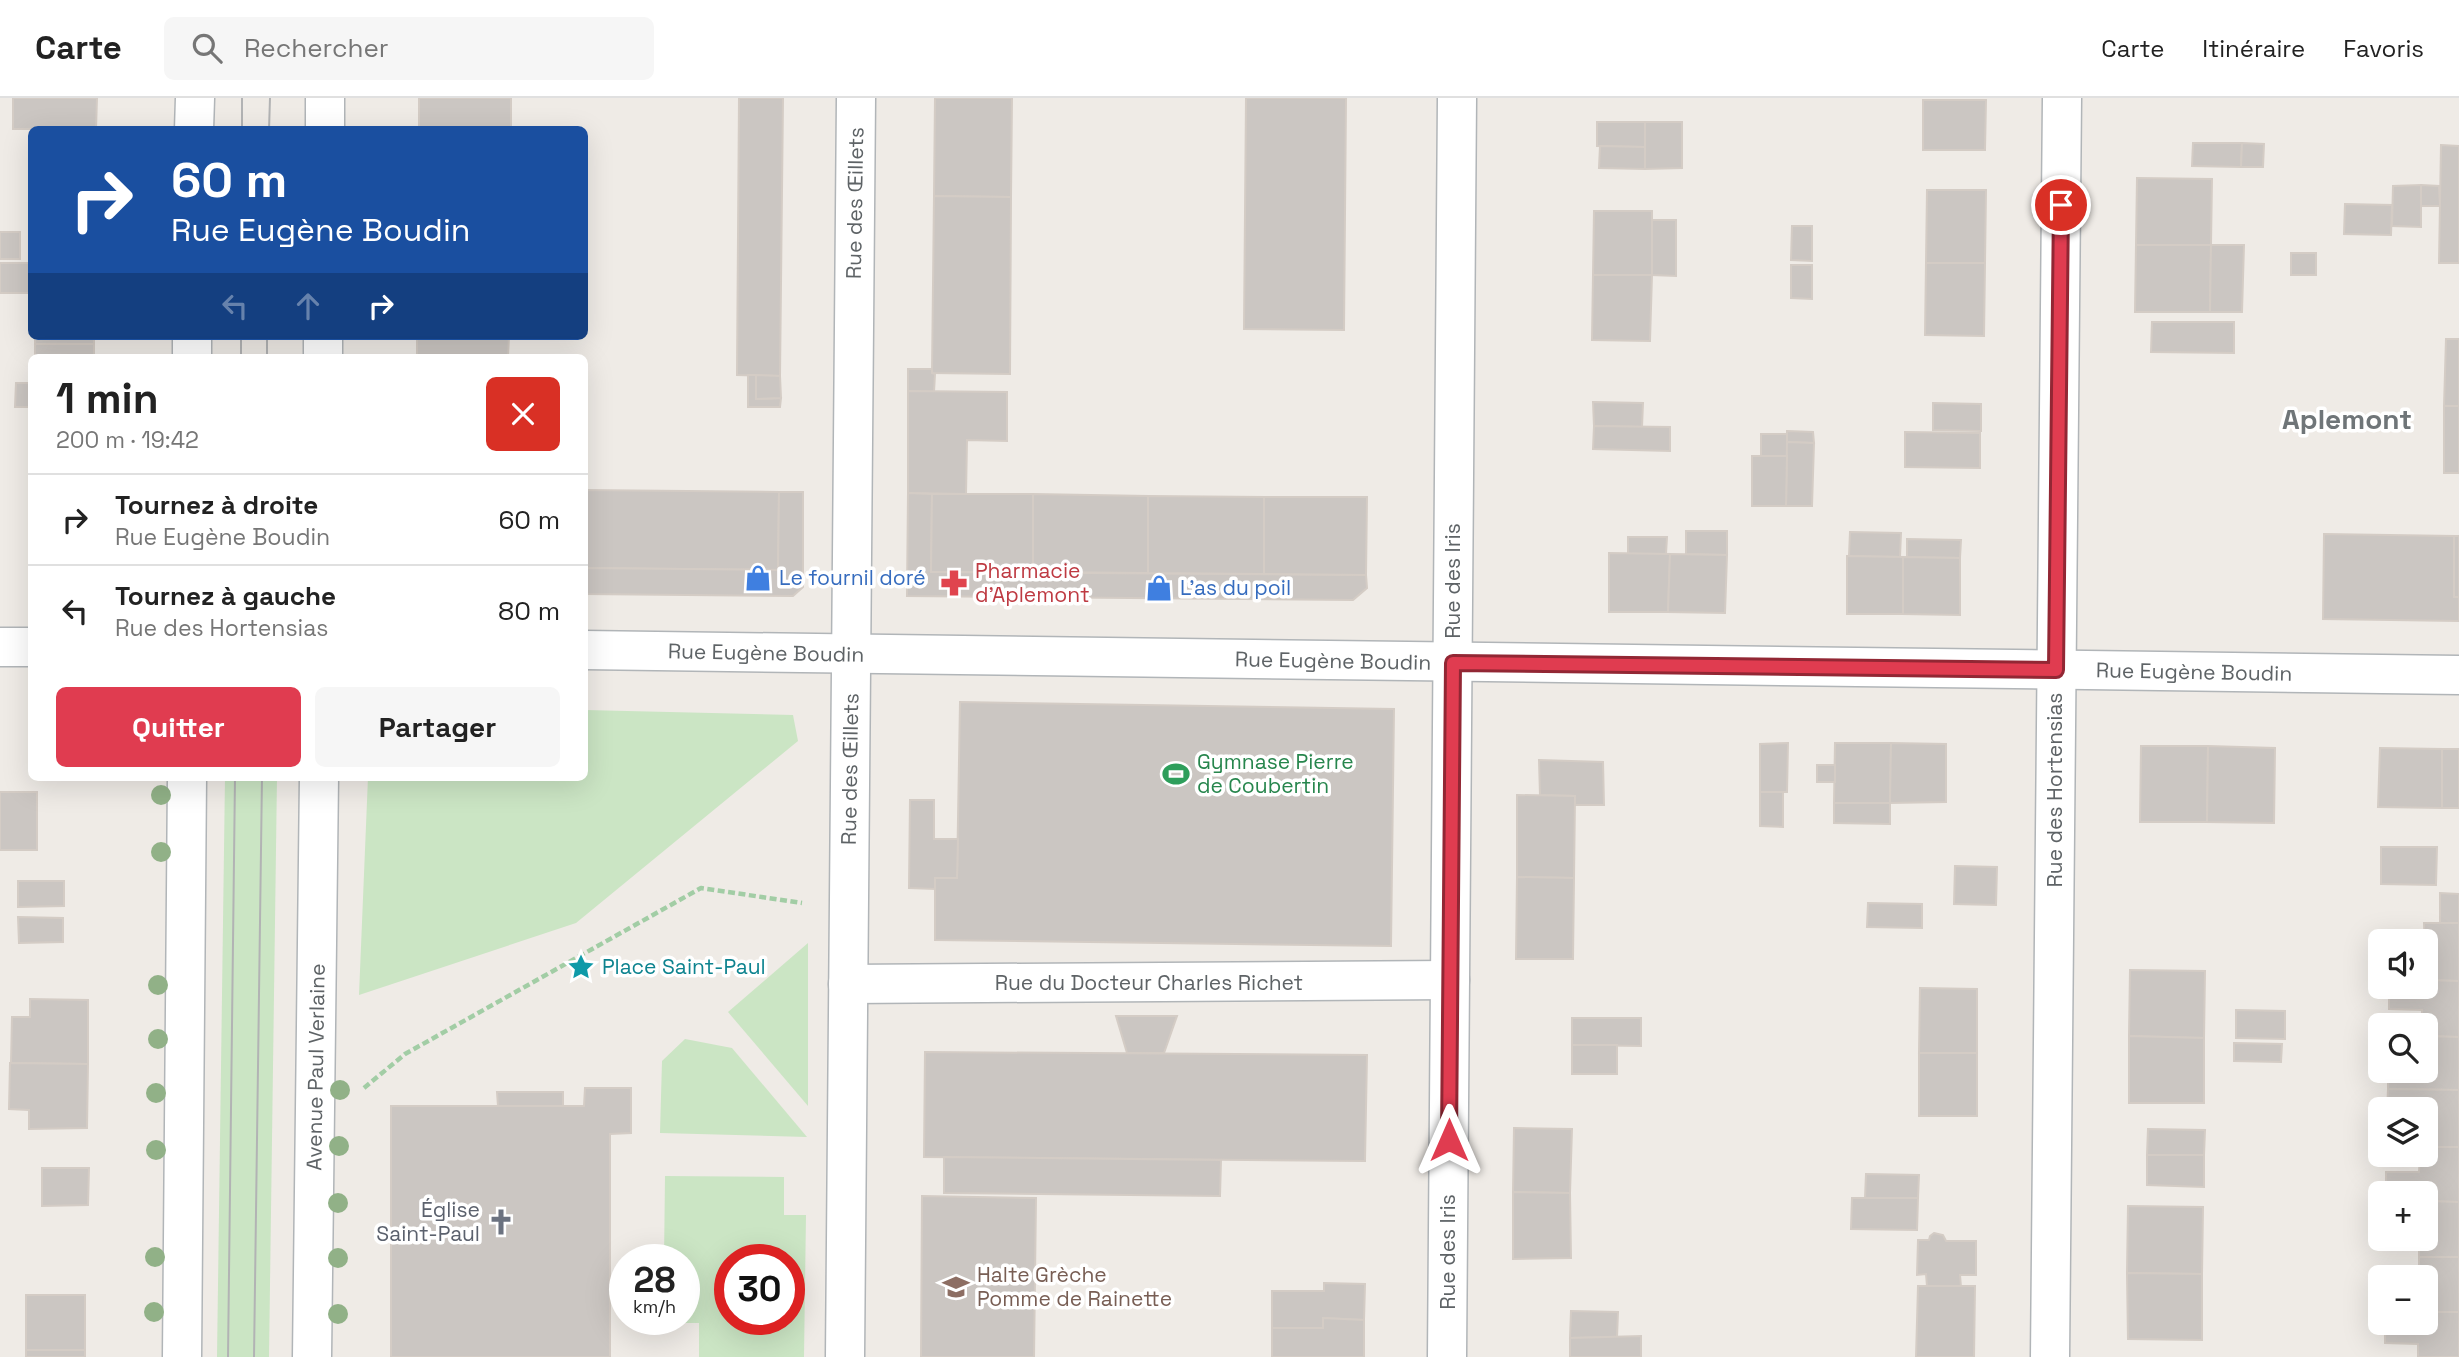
<!DOCTYPE html>
<html lang="fr">
<head>
<meta charset="utf-8">
<style>
	:root { --surface:#fff; --page:#f6f6f6; --text:#222; --muted:#767676; --line:#e0e0e0; --accent:#e03c50 }
	body { margin:0; font-family:"Space Grotesk",sans-serif; background:var(--page); color:var(--text); height:100vh; display:flex; flex-direction:column; font-size:26px; white-space:nowrap }
	* { box-sizing:border-box; margin:0 }
	p { font-size:23px; color:var(--muted) }
	.icon { flex:none; width:38px; height:38px; fill:none; stroke:currentColor; stroke-width:2; stroke-linecap:round; stroke-linejoin:round }
	.map { position:relative; flex:1; overflow:hidden }
	.sheet { position:absolute; left:28px; top:256px; width:560px; height:427px; display:flex; flex-direction:column; background:var(--surface); border-radius:10px; box-shadow:0 7px 28px #0002 }
	.sheet>* { flex:none }
	.guide { position:absolute; left:28px; top:28px; width:560px; height:214px; border-radius:10px; box-shadow:0 7px 28px #0002; background:#1a4fa0; color:#fff; overflow:hidden }
	.buttons { position:absolute; left:2368px; top:831px; display:grid; gap:14px }
	.buttons a { display:grid; place-items:center; width:70px; height:70px; border-radius:10px; background:var(--surface); box-shadow:0 7px 28px #0002; font-size:35px }
	.speed { position:absolute; left:609px; top:1146px; display:flex; gap:14px; font-size:35px; font-weight:700; text-align:center }
	.speed>* { display:grid; place-content:center; width:91px; height:91px; border-radius:50%; background:var(--surface); box-shadow:0 7px 28px #0002; line-height:1 }
	.speed small { font-size:18px; font-weight:400 }
	.speed .limit { border:10px solid #d22; background:#fff; color:#111 }
	.pin { position:absolute; display:grid; place-items:center; width:60px; height:60px; color:#fff; margin:-30px; border:4px solid #fff; border-radius:50%; box-shadow:0 2px 7px #0007 }
	.me { position:absolute; width:77px; margin:-38px; rotate:0deg; stroke-linejoin:round; filter:drop-shadow(0 0 5px #0008) }
	.turn { display:flex; align-items:center; gap:24px; height:147px; padding:0 28px; font-size:32px }
	.turn .icon { width:91px; height:91px; stroke-width:2.5 }
	.turn b { display:block; font-size:49px; line-height:60px }
	.lanes { display:flex; align-items:center; height:66px; padding:0 28px; background:#0003; justify-content:center; gap:35px; direction:ltr }
	.lanes .off { opacity:.35 }
	.round { display:grid; place-items:center; flex:none; width:74px; height:74px; border-radius:10px; background:var(--page) }
	.summary { display:flex; align-items:center; justify-content:space-between; height:119px; padding:0 28px }
	h1 { font-size:42px; font-weight:700; line-height:52px }
	.cta { display:flex; gap:14px; margin-top:auto; padding:14px 28px }
	.cta a { flex:1; height:80px; border-radius:10px; background:var(--accent); color:#fff; font-size:28px; font-weight:700; line-height:80px; text-align:center }
	.cta a+a { background:var(--page); color:var(--text) }
	ul { padding:0; list-style:none }
	li { display:flex; align-items:center; gap:21px; height:91px; padding:0 28px; border-top:2px solid var(--line) }
	li div { flex:1 }
	li b { display:block; font-size:26px }
	li em { font-style:normal }
	header { display:flex; align-items:center; gap:42px; box-sizing:border-box; height:98px; padding:0 35px; background:var(--surface); border-bottom:2px solid var(--line) }
	header strong { font-size:33px }
	nav { display:flex; gap:38px; margin-inline-start:auto; font-size:24px }
	.search { width:490px; height:63px; background:var(--page); display:flex; align-items:center; gap:18px; box-sizing:border-box; padding:0 24px; border-radius:10px; color:var(--muted); font-size:26px }
	.map>svg:first-child { display:block }
</style>
</head>
<body>
<header>
<strong>Carte</strong>
<div class="search"><svg class="icon" aria-label="search" viewBox="0 0 24 24"><circle cx="10" cy="10" r="6"/><path d="M15 15l6 6"/></svg>Rechercher</div>
<nav><a>Carte</a><a>Itinéraire</a><a>Favoris</a></nav>
</header>
<div class="map">
<svg width="2459" height="1259" viewBox="0 0 2459 1259">
	<rect width="100%" height="100%" fill="#efebe6"/>
	<g fill="#cbe5c4" fill-rule="evenodd">
		<polygon points="585,612 793,617 798,643 576,825 359,897 368,679 584,679"/>
		<polygon points="225,679 277,679 269,1259 217,1259"/>
		<polygon points="808,845 808,1008 728,914"/>
		<polygon points="685,941 732,950 807,1039 660,1035 662,963"/>
		<path d="M 665,1078 L 784,1079 L 784,1117 L 806,1117 L 804,1259 L 699,1259 L 699,1225 L 663,1225 L 663,1222 L 684,1222 L 684,1162 L 664,1162 ZM 730,1162 L 789,1162 L 789,1222 L 730,1222 Z"/>
	</g>
	<g fill="#cbc6c2" stroke="#d4ccc5" stroke-width="2">
		<polygon points="13,0 97,0 96,31 13,31"/>
		<rect x="419" y="0" width="92" height="32"/>
		<polygon points="739,0 783,0 780,278 737,277"/>
		<polygon points="935,0 1012,0 1011,99 934,98"/>
		<polygon points="1246,0 1346,0 1344,232 1244,231"/>
		<polygon points="1923,2 1986,2 1985,52 1923,52"/>
		<polygon points="1597,24 1645,24 1645,49 1597,48"/>
		<polygon points="1645,24 1682,24 1682,70 1645,71"/>
		<polygon points="2193,45 2242,45 2241,69 2192,68"/>
		<polygon points="2242,45 2264,46 2263,69 2241,69"/>
		<polygon points="2441,47 2459,48 2459,165 2439,165"/>
		<polygon points="1600,48 1645,49 1645,71 1599,70"/>
		<polygon points="2137,80 2212,81 2211,147 2136,147"/>
		<polygon points="2421,87 2421,129 2392,128 2393,88"/>
		<polygon points="2421,87 2439,88 2440,108 2421,108"/>
		<polygon points="1927,92 1986,92 1985,165 1926,165"/>
		<polygon points="934,98 1011,99 1010,276 932,275"/>
		<polygon points="2345,106 2392,107 2391,137 2344,136"/>
		<polygon points="1594,113 1652,113 1652,177 1593,177"/>
		<polygon points="1652,122 1676,122 1676,178 1652,177"/>
		<polygon points="1792,128 1812,128 1812,163 1791,162"/>
		<rect x="0" y="134" width="20" height="27"/>
		<polygon points="2136,147 2211,147 2210,214 2135,214"/>
		<polygon points="2211,147 2244,147 2242,214 2210,214"/>
		<rect x="2291" y="155" width="25" height="22"/>
		<rect x="0" y="165" width="32" height="30"/>
		<polygon points="1926,165 1985,165 1984,238 1925,237"/>
		<polygon points="1791,167 1812,167 1812,201 1791,200"/>
		<polygon points="1593,177 1652,177 1650,243 1592,242"/>
		<polygon points="2152,224 2234,224 2234,255 2151,254"/>
		<rect x="35" y="238" width="59" height="8"/>
		<polygon points="417,238 509,238 508,259 417,259"/>
		<polygon points="2446,241 2459,241 2459,308 2444,308"/>
		<rect x="35" y="246" width="59" height="13"/>
		<polygon points="908,271 932,271 932,275 935,276 934,294 908,293"/>
		<polygon points="748,277 756,277 756,301 781,300 780,309 748,309"/>
		<polygon points="756,277 780,278 781,300 756,301"/>
		<polygon points="16,285 32,285 32,309 15,309"/>
		<polygon points="908,293 1007,294 1007,343 967,342 966,396 908,395"/>
		<polygon points="1593,304 1643,305 1642,329 1594,328"/>
		<polygon points="1933,305 1981,306 1981,333 1933,332"/>
		<rect x="2444" y="308" width="15" height="67"/>
		<polygon points="1594,328 1670,329 1670,353 1593,351"/>
		<polygon points="1787,333 1813,334 1814,345 1787,344"/>
		<polygon points="1905,334 1980,335 1980,370 1905,369"/>
		<rect x="1761" y="336" width="26" height="22"/>
		<polygon points="1787,344 1814,345 1812,408 1786,408"/>
		<polygon points="1752,358 1787,358 1786,408 1752,408"/>
		<polygon points="584,392 779,394 778,472 584,470"/>
		<polygon points="779,394 803,394 803,489 793,498 584,496 584,470 778,472"/>
		<polygon points="908,395 932,396 931,474 1366,477 1367,490 1353,502 907,498"/>
		<polygon points="932,396 1033,396 1033,474 931,474"/>
		<polygon points="1033,396 1148,398 1148,475 1033,474"/>
		<polygon points="1148,398 1264,399 1264,476 1148,475"/>
		<polygon points="1264,399 1367,399 1366,477 1264,476"/>
		<polygon points="1686,433 1727,433 1727,457 1686,456"/>
		<polygon points="1850,434 1901,435 1900,459 1849,458"/>
		<polygon points="2324,436 2454,438 2454,499 2459,499 2459,523 2323,521"/>
		<rect x="2454" y="438" width="5" height="61"/>
		<polygon points="1628,439 1667,439 1666,456 1628,456"/>
		<polygon points="1907,441 1961,442 1960,460 1907,459"/>
		<polygon points="1609,455 1670,456 1668,514 1609,514"/>
		<polygon points="1670,456 1727,457 1725,515 1668,514"/>
		<polygon points="1847,458 1903,459 1903,516 1847,516"/>
		<polygon points="1903,459 1960,460 1960,517 1903,516"/>
		<polygon points="960,604 1394,611 1391,848 935,842 935,780 957,780"/>
		<polygon points="1788,645 1787,694 1760,694 1760,646"/>
		<polygon points="1835,645 1891,645 1890,705 1834,705"/>
		<polygon points="1891,645 1946,646 1946,704 1890,705"/>
		<polygon points="2141,648 2208,648 2207,724 2140,724"/>
		<polygon points="2208,648 2275,650 2274,725 2207,724"/>
		<polygon points="2380,650 2442,651 2442,710 2378,709"/>
		<rect x="2442" y="651" width="17" height="59"/>
		<polygon points="1539,662 1603,664 1604,707 1575,707 1575,698 1540,697"/>
		<rect x="1817" y="667" width="18" height="17"/>
		<rect x="0" y="694" width="37" height="58"/>
		<polygon points="1760,694 1783,694 1783,729 1760,728"/>
		<polygon points="1517,697 1575,698 1574,780 1517,779"/>
		<polygon points="910,702 934,702 934,741 958,741 957,780 935,780 935,791 909,790"/>
		<polygon points="1834,705 1890,705 1890,726 1834,725"/>
		<polygon points="2381,749 2437,749 2436,787 2381,786"/>
		<polygon points="1955,768 1997,769 1996,807 1954,806"/>
		<polygon points="1517,779 1574,780 1573,861 1516,861"/>
		<polygon points="18,783 64,783 64,808 18,809"/>
		<polygon points="2440,795 2459,796 2459,825 2440,825"/>
		<polygon points="1868,805 1922,806 1922,830 1867,829"/>
		<polygon points="18,819 63,820 63,844 19,845"/>
		<polygon points="2424,825 2459,825 2459,883 2426,882"/>
		<polygon points="2130,872 2205,873 2204,940 2129,938"/>
		<polygon points="2426,882 2459,883 2459,939 2426,938 2426,928 2422,928 2422,912 2389,911 2389,889 2426,889"/>
		<polygon points="1920,890 1977,891 1977,955 1919,955"/>
		<polygon points="30,901 88,902 88,966 11,965 12,919 30,919"/>
		<polygon points="2236,912 2285,913 2285,941 2236,940"/>
		<polygon points="1116,918 1177,918 1164,955 1127,955"/>
		<polygon points="1572,920 1641,920 1641,948 1572,947"/>
		<polygon points="2129,938 2204,940 2204,1005 2129,1005"/>
		<polygon points="2426,938 2459,939 2459,992 2388,991 2388,973 2426,973"/>
		<polygon points="2234,945 2282,946 2281,964 2234,963"/>
		<rect x="1572" y="947" width="45" height="29"/>
		<polygon points="925,954 1367,957 1365,1063 924,1059"/>
		<rect x="1919" y="955" width="58" height="63"/>
		<polygon points="10,965 88,966 87,1030 29,1031 29,1012 9,1011"/>
		<polygon points="585,990 631,990 631,1035 610,1036 610,1259 391,1259 391,1008 584,1008"/>
		<polygon points="2388,991 2459,992 2459,1049 2426,1049 2426,1012 2387,1012"/>
		<polygon points="497,994 563,994 563,1008 498,1008"/>
		<polygon points="1514,1030 1572,1031 1570,1095 1513,1094"/>
		<polygon points="2148,1031 2205,1032 2204,1057 2147,1057"/>
		<polygon points="2426,1049 2459,1049 2459,1104 2426,1103 2426,1096 2386,1096 2386,1074 2419,1074 2420,1057 2426,1057"/>
		<polygon points="2147,1057 2204,1057 2204,1089 2147,1087"/>
		<polygon points="944,1059 1221,1062 1220,1098 944,1095"/>
		<polygon points="42,1070 89,1070 88,1107 42,1108"/>
		<polygon points="1866,1076 1919,1077 1918,1100 1865,1100"/>
		<polygon points="1513,1094 1570,1095 1571,1160 1513,1161"/>
		<polygon points="922,1098 1036,1100 1034,1259 921,1259"/>
		<polygon points="1852,1100 1918,1100 1917,1132 1851,1131"/>
		<polygon points="2426,1103 2459,1104 2459,1159 2419,1159 2419,1141 2426,1141"/>
		<polygon points="2128,1108 2203,1109 2202,1176 2127,1175"/>
		<polygon points="1934,1135 1943,1137 1946,1143 1976,1143 1976,1177 1960,1177 1961,1189 1927,1188 1926,1176 1917,1177 1918,1142 1929,1142 1930,1138"/>
		<polygon points="2419,1159 2459,1159 2459,1214 2426,1214 2426,1180 2419,1180"/>
		<polygon points="2127,1175 2202,1176 2202,1242 2128,1241"/>
		<polygon points="1324,1185 1365,1186 1364,1222 1323,1220 1323,1230 1272,1230 1272,1193 1324,1193"/>
		<polygon points="1918,1188 1975,1188 1974,1259 1916,1259"/>
		<rect x="26" y="1197" width="59" height="55"/>
		<polygon points="1571,1213 1618,1214 1617,1239 1570,1240"/>
		<polygon points="2426,1214 2459,1214 2459,1259 2418,1259 2418,1246 2385,1245 2385,1225 2426,1225"/>
		<polygon points="1323,1220 1364,1222 1364,1259 1272,1259 1272,1230 1323,1230"/>
		<polygon points="1641,1238 1641,1259 1570,1259 1570,1240"/>
		<rect x="26" y="1252" width="59" height="7"/>
	</g>
	<g fill="none" stroke-linecap="round" stroke-linejoin="round">
		<g stroke="#b1b5b8" stroke-width="41">
			<g id="minor">
				<polyline points="0,549 32,549"/>
				<polyline points="584,552 2459,577"/>
				<polyline points="848,886 1450,882"/>
				<polyline points="845,1259 856,0"/>
				<polyline points="1447,1259 1457,0"/>
				<polyline points="2050,1259 2062,0"/>
			</g>
		</g>
		<g stroke="#b1b5b8" stroke-width="41">
			<g id="tertiary">
				<polyline points="194,32 195,0"/>
				<polyline points="325,32 325,0"/>
				<polyline points="192,259 192,238"/>
				<polyline points="323,259 323,238"/>
				<polyline points="182,1259 187,679"/>
				<polyline points="312,1259 319,679"/>
			</g>
		</g>
		<polyline stroke="#a2cda5" stroke-width="4.5" stroke-dasharray="7 3.5" stroke-linecap="butt" points="364,990 405,956 701,790 802,805"/>
		<use href="#minor" stroke="#fff" stroke-width="38"/>
		<use href="#tertiary" stroke="#fff" stroke-width="38"/>
		<g stroke="#b2b3b4" stroke-width="2">
			<polyline points="242,32 242,0"/>
			<polyline points="269,32 270,0"/>
			<polyline points="241,259 241,238"/>
			<polyline points="267,259 267,238"/>
			<polyline points="228,1259 235,679"/>
			<polyline points="254,1259 262,679"/>
		</g>
	</g>
	<g fill="#91b187">
		<circle cx="161" cy="697" r="10"/>
		<circle cx="161" cy="754" r="10"/>
		<circle cx="158" cy="887" r="10"/>
		<circle cx="158" cy="941" r="10"/>
		<circle cx="340" cy="992" r="10"/>
		<circle cx="156" cy="995" r="10"/>
		<circle cx="339" cy="1048" r="10"/>
		<circle cx="156" cy="1052" r="10"/>
		<circle cx="338" cy="1105" r="10"/>
		<circle cx="155" cy="1159" r="10"/>
		<circle cx="338" cy="1160" r="10"/>
		<circle cx="154" cy="1214" r="10"/>
		<circle cx="338" cy="1216" r="10"/>
	</g>
	<g fill="none" stroke-linecap="round" stroke-linejoin="round">
		<g stroke="#922734" stroke-width="18">
			<polyline id="route" points="1449,1042 1453,565 2056,572 2061,107"/>
		</g>
		<use href="#route" stroke="#e03c50" stroke-width="12"/>
	</g>
	<defs>
		<g id="shop-bare" transform="scale(2.1)"><path d="M-5-2.5h2.3a2.7 3.5 0 0 1 5.4 0H5L5.5 6h-11ZM-1.5-2.5h3a1.5 2.3 0 0 0-3 0Z" fill="#3f7fe0" stroke="#fff" stroke-width="2.5" paint-order="stroke"/></g>
		<g id="pharmacy-bare" transform="scale(2.1)"><path d="M-2-6h4v4h4v4h-4v4h-4v-4h-4v-4h4Z" fill="#e0444e" stroke="#fff" stroke-width="2.5" paint-order="stroke"/></g>
		<g id="stadium-bare" transform="scale(2.1)"><path d="M0-5a6.5 5 0 1 0 0 10a6.5 5 0 1 0 0-10ZM-3.5-1.8h7v3.6h-7Z" fill="#2e9e5b" stroke="#fff" stroke-width="2.5" paint-order="stroke"/></g>
		<g id="sight-bare" transform="scale(2.1)"><path d="M0-6L1.8-2.2L6-1.7L2.9 1.2L3.7 5.4L0 3.3L-3.7 5.4L-2.9 1.2L-6-1.7L-1.8-2.2Z" fill="#0f9aa8" stroke="#fff" stroke-width="2.5" paint-order="stroke"/></g>
		<g id="church-bare" transform="scale(2.1)"><path d="M-1.2-6h2.4v3.5h3.3v2.4h-3.3V6h-2.4V-.1h-3.3v-2.4h3.3Z" fill="#6b7280" stroke="#fff" stroke-width="2.5" paint-order="stroke"/></g>
		<g id="school-bare" transform="scale(2.1)"><path d="M0-5L7-2L0 1L-7-2ZM-4 1L0 2.5L4 1V4Q0 6-4 4Z" fill="#8d6e63" stroke="#fff" stroke-width="2.5" paint-order="stroke"/></g>
	</defs>
	<g fill-rule="evenodd">
		<use href="#shop-bare" x="758" y="480"/>
		<use href="#pharmacy-bare" x="954" y="485"/>
		<use href="#shop-bare" x="1159" y="490"/>
		<use href="#stadium-bare" x="1176" y="676"/>
		<use href="#sight-bare" x="581" y="869"/>
		<use href="#church-bare" x="501" y="1124"/>
		<use href="#school-bare" x="956" y="1189"/>
	</g>
	<g text-anchor="middle" stroke-width="7" stroke-linejoin="round" paint-order="stroke">
		<g font-size="21" fill="#5e6366" stroke="#fff">
			<text transform="translate(855 105) rotate(-89)" y="7">Rue des Œillets</text>
			<text transform="translate(1453 483) rotate(-90)" y="7">Rue des Iris</text>
			<text transform="translate(766 555) rotate(1)" y="7">Rue Eugène Boudin</text>
			<text transform="translate(1333 563) rotate(1)" y="7">Rue Eugène Boudin</text>
			<text transform="translate(2194 574) rotate(1)" y="7">Rue Eugène Boudin</text>
			<text transform="translate(850 671) rotate(-89)" y="7">Rue des Œillets</text>
			<text transform="translate(2055 692) rotate(-90)" y="7">Rue des Hortensias</text>
			<text x="1149" y="892">Rue du Docteur Charles Richet</text>
			<text transform="translate(316 969) rotate(-89)" y="7">Avenue Paul Verlaine</text>
			<text transform="translate(1448 1154) rotate(-90)" y="7">Rue des Iris</text>
		</g>
		<g font-size="21" fill="#be3a42" stroke="#fff" text-anchor="start">
			<text x="975" y="480">Pharmacie<tspan x="975" dy="24">d'Aplemont</tspan></text>
		</g>
		<g font-size="21" fill="#366cbe" stroke="#fff" text-anchor="start">
			<text x="779" y="487">Le fournil doré</text>
			<text x="1180" y="497">L'as du poil</text>
		</g>
		<g font-size="21" fill="#27864d" stroke="#fff" text-anchor="start">
			<text x="1197" y="671">Gymnase Pierre<tspan x="1197" dy="24">de Coubertin</tspan></text>
		</g>
		<g font-size="21" fill="#0d838f" stroke="#fff" text-anchor="start">
			<text x="602" y="876">Place Saint-Paul</text>
		</g>
		<g font-size="21" fill="#5b616d" stroke="#fff" text-anchor="end">
			<text x="480" y="1119">Église<tspan x="480" dy="24">Saint-Paul</tspan></text>
		</g>
		<g font-size="21" fill="#785e54" stroke="#fff" text-anchor="start">
			<text x="977" y="1184">Halte Grèche<tspan x="977" dy="24">Pomme de Rainette</tspan></text>
		</g>
		<g font-size="28" font-weight="bold" fill="#6f7578" stroke="#fff">
			<text x="2347" y="331">Aplemont</text>
		</g>
	</g>
</svg>
<div class="buttons">
<a><svg class="icon" aria-label="sound" viewBox="0 0 24 24"><path d="M4 9h4l5-4v14l-5-4H4zM17 9q2 3 0 6"/></svg></a>
<a><svg class="icon" aria-label="search" viewBox="0 0 24 24"><circle cx="10" cy="10" r="6"/><path d="M15 15l6 6"/></svg></a>
<a><svg class="icon" aria-label="layers" viewBox="0 0 24 24"><path d="M12 4l9 5-9 5-9-5zM3 14l9 5 9-5"/></svg></a>
<a>+</a>
<a>−</a>
</div>
<div class="speed"><div>28<small>km/h</small></div><div class="limit">30</div></div>
<div class="pin" style="left:2061px;top:107px;background:#d93025"><svg class="icon" aria-label="arrive" viewBox="0 0 24 24"><path d="M6 21V4h12l-3 4 3 4H6"/></svg></div>
<svg class="me" style="left:1449px;top:1042px" viewBox="-20 -20 40 40"><path d="M0-17L14 15 0 8-14 15z" fill="#e03c50" stroke="#fff" stroke-width="4"/></svg>
<div class="guide">
<div class="turn"><svg class="icon" aria-label="right" viewBox="0 0 24 24"><path d="M7 20v-9h11M14 6l5 5-5 5"/></svg><div><b>60 m</b>Rue Eugène Boudin</div></div>
<div class="lanes"><svg class="icon off" aria-label="left" viewBox="0 0 24 24"><path d="M17 20v-9H6M10 6l-5 5 5 5"/></svg><svg class="icon off" aria-label="ahead" viewBox="0 0 24 24"><path d="M12 20V5M6 11l6-6 6 6"/></svg><svg class="icon" aria-label="right" viewBox="0 0 24 24"><path d="M7 20v-9h11M14 6l5 5-5 5"/></svg></div>
</div>
<section class="sheet">
<div class="summary"><div><h1>1 min</h1><p>200 m · 19:42</p></div><a class="round" style="background:#d93025;color:#fff"><svg class="icon" aria-label="close" viewBox="0 0 24 24"><path d="M6 6l12 12M18 6L6 18"/></svg></a></div>
<ul>
<li><svg class="icon" aria-label="right" viewBox="0 0 24 24"><path d="M7 20v-9h11M14 6l5 5-5 5"/></svg><div><b>Tournez à droite</b><p>Rue Eugène Boudin</p></div><em>60 m</em></li>
<li><svg class="icon" aria-label="left" viewBox="0 0 24 24"><path d="M17 20v-9H6M10 6l-5 5 5 5"/></svg><div><b>Tournez à gauche</b><p>Rue des Hortensias</p></div><em>80 m</em></li>
</ul>
<div class="cta"><a>Quitter</a><a>Partager</a></div>
</section>
</div>
</body>
</html>
